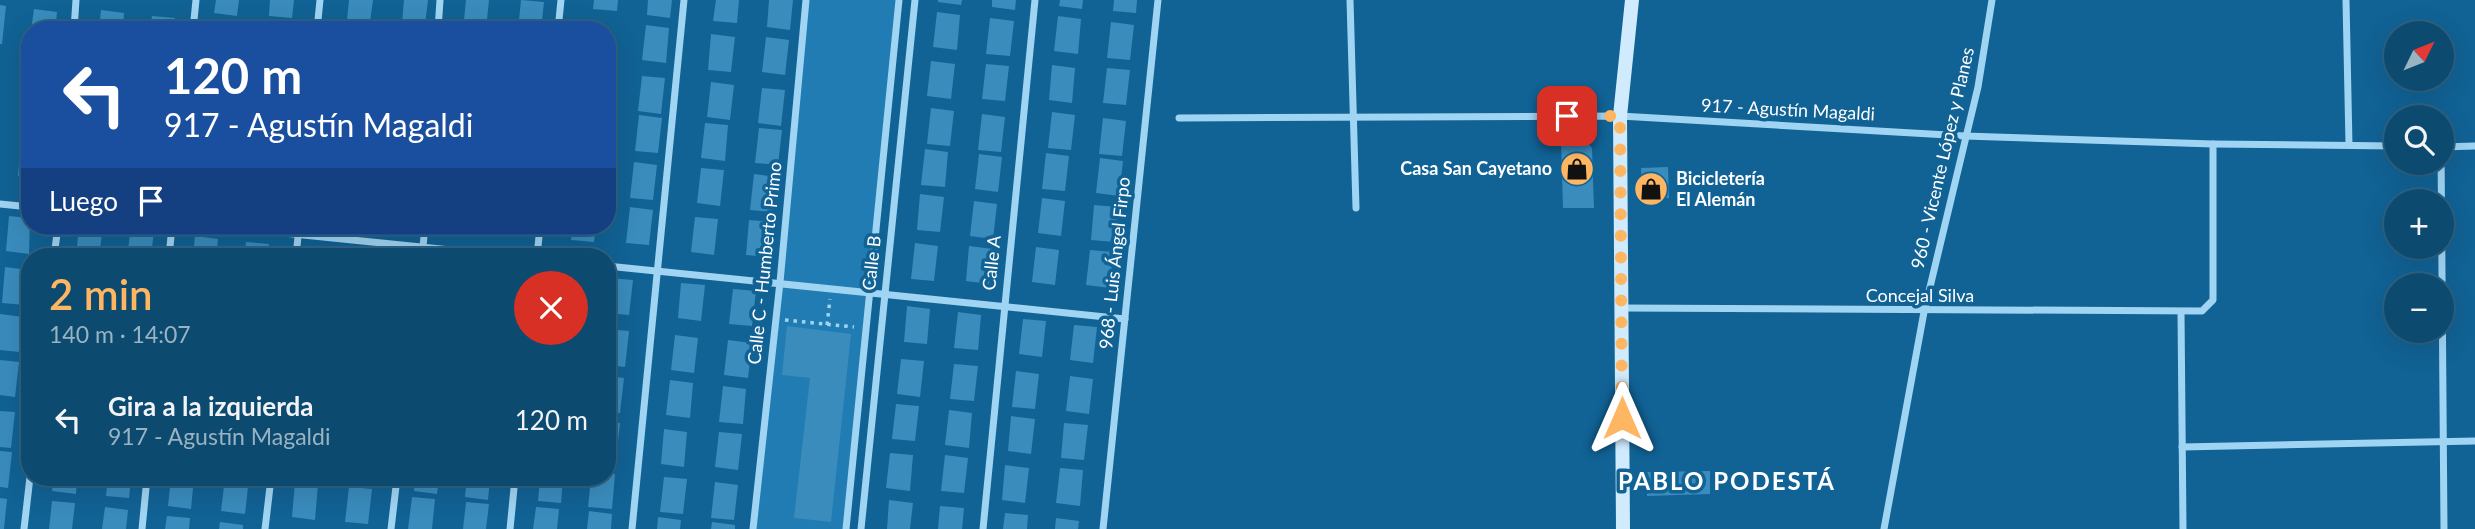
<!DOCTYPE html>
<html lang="es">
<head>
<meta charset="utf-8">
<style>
	:root { --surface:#0d4a70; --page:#165175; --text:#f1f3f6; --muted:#9ab3c3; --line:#2d6283; --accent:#ffb662 }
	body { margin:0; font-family:Lato,sans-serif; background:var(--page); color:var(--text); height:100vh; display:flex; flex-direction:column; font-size:26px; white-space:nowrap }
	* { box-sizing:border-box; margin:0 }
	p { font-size:23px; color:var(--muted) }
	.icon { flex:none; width:38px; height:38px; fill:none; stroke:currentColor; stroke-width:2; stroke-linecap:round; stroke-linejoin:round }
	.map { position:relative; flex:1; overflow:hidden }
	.side { position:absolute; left:21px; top:248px; width:595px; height:238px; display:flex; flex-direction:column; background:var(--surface); border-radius:28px; box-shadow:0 7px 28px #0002,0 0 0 2px var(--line) }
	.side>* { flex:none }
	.banner { position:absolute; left:21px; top:21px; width:595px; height:214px; border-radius:28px; box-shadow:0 7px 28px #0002,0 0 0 2px var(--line); background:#1a4fa0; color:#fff; overflow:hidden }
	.needle { width:46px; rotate:47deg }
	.fabs { position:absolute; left:2384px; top:21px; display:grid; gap:14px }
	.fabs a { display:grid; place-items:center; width:70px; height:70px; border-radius:50%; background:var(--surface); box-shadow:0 7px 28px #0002,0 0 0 2px var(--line); font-size:35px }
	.pin { position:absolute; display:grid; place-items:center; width:60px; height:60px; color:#fff; margin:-30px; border-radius:14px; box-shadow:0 4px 10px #0006 }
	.me { position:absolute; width:77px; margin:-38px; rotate:0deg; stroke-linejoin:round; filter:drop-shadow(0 0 5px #0008) }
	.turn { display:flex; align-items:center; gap:24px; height:147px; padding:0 28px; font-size:32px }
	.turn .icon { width:91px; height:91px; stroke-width:2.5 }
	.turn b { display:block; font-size:49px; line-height:60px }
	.then { display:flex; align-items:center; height:66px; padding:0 28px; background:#0003; gap:14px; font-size:26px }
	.round { display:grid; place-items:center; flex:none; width:74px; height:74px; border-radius:37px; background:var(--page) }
	.headline { display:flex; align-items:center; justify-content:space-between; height:119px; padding:0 28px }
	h1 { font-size:42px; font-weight:600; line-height:52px; color:var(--accent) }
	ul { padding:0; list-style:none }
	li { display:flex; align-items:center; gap:21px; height:105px; padding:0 28px }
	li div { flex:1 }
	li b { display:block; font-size:26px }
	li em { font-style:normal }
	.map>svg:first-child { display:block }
</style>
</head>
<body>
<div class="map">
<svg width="2475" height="529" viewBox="0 0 2475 529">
	<rect width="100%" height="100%" fill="#116295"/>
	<polygon fill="#207cb2" points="806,0 899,0 846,529 753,529"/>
	<g fill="#3a8cbd">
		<polygon points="216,0 239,0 237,16 214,13"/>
		<polygon points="270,0 294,0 292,18 269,16"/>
		<polygon points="349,0 373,0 370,22 347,20"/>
		<polygon points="404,0 428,0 425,25 402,23"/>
		<polygon points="466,0 489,0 486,30 463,30"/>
		<polygon points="521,0 544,2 541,30 518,30"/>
		<polygon points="594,0 618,0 617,11 593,9"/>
		<polygon points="648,0 672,0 670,18 647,15"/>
		<polygon points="716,0 739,0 737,23 713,21"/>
		<polygon points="769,0 793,0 790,30 767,27"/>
		<polygon points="938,0 962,0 961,5 938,2"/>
		<polygon points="992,0 1016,0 1015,10 992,7"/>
		<polygon points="1060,0 1083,0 1082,9 1059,6"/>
		<polygon points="1114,0 1137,0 1136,13 1113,11"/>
		<polygon points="0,5 6,6 2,44 0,44"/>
		<polygon points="34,9 57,12 55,30 31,30"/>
		<polygon points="101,10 124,13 123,30 99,30"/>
		<polygon points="937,12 960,15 957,50 933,47"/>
		<polygon points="152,16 175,18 174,30 150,30"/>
		<polygon points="1058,16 1081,19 1078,54 1054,51"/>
		<polygon points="990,18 1014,21 1010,56 986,54"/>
		<polygon points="1111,22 1134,25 1130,60 1107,58"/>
		<polygon points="217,25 243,28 243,30 217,30"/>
		<polygon points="646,25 669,28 666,63 642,60"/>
		<polygon points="711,34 735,37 731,72 708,70"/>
		<polygon points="766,37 789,40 785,75 762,72"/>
		<polygon points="931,61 955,64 951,99 927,96"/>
		<polygon points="986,64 1009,66 1005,101 982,99"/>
		<polygon points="1052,65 1075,68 1072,103 1049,100"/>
		<polygon points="1107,68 1130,70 1126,105 1103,103"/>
		<polygon points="607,72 614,72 610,108 607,107"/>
		<polygon points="642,76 665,78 661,114 638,111"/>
		<polygon points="711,82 734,85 730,120 707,117"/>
		<polygon points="762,88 785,90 781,126 758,123"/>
		<polygon points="25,96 30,96 30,132 22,131"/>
		<polygon points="931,108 954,111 950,146 927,144"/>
		<polygon points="1052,112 1075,115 1071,150 1048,148"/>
		<polygon points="982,114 1005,117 1001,152 978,150"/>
		<polygon points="639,115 662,118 658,153 635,151"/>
		<polygon points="1103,118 1126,121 1122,156 1099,154"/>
		<polygon points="705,123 728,125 725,161 701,158"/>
		<polygon points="759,128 782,130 778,165 755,163"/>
		<polygon points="1561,140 1585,140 1592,148 1594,208 1563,208"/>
		<polygon points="21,141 30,142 30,177 18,176"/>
		<polygon points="925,149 948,152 945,187 921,185"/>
		<polygon points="1046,153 1069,156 1065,191 1042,189"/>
		<polygon points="979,154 1002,157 998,192 975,189"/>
		<polygon points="1100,158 1123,161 1119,196 1096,193"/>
		<polygon points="634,162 657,165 653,200 630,198"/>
		<polygon points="1668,167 1669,198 1642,199 1641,168"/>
		<polygon points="701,168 724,170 720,206 697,203"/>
		<polygon points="754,174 777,177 773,212 750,210"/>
		<polygon points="920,194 944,197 940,232 917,230"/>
		<polygon points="1042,198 1065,201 1061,236 1038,233"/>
		<polygon points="974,201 997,204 993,239 970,236"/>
		<polygon points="1094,205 1118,207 1114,242 1091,240"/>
		<polygon points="630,207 653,210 649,245 626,243"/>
		<polygon points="9,216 30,218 29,254 6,251"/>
		<polygon points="695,217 718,219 714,255 691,252"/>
		<polygon points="749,220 773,222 769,257 746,255"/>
		<polygon points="79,226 103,226 99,257 76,257"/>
		<polygon points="573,226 596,226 594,242 571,240"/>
		<polygon points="131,227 154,230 151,257 127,257"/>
		<polygon points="195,236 218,239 216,257 193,257"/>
		<polygon points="246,242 269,244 268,257 244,257"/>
		<polygon points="915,243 938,246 934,281 911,279"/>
		<polygon points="969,246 993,249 989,284 966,281"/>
		<polygon points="319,247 342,250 341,257 318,257"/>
		<polygon points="1036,247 1059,250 1055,285 1032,282"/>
		<polygon points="1090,250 1113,252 1110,288 1086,285"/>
		<polygon points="5,267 28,270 25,305 2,303"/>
		<polygon points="610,278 633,280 629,315 607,313"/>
		<polygon points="681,283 705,285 701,321 678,318"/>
		<polygon points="733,289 756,291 752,326 729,324"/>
		<polygon points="907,306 930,309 927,344 904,342"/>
		<polygon points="958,312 981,315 978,350 954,348"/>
		<polygon points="0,314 23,317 19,352 0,350"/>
		<polygon points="1023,319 1046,321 1042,357 1019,354"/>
		<polygon points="1074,325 1097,327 1093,363 1070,360"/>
		<polygon points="787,326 851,334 831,522 794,518 810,378 782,375"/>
		<polygon points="607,329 629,331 625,367 607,365"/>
		<polygon points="675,335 698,338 694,373 671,370"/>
		<polygon points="728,340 752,343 748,378 724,375"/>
		<polygon points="901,359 924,361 920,397 897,394"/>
		<polygon points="0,360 19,362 15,397 0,395"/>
		<polygon points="954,364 978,366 974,401 950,399"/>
		<polygon points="1016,371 1039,374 1035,409 1012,407"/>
		<polygon points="607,376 624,378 620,413 607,412"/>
		<polygon points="1070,376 1093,379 1089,414 1066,411"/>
		<polygon points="670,380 693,383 690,418 666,415"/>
		<polygon points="723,386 746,389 743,424 719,422"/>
		<polygon points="896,404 919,406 915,441 892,439"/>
		<polygon points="949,410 972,413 969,448 945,445"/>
		<polygon points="0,411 15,412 11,448 0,447"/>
		<polygon points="1011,416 1035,419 1031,454 1008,451"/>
		<polygon points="607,422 620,423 616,459 607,458"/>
		<polygon points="1064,423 1088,425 1084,460 1061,458"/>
		<polygon points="664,429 687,432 684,467 661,464"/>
		<polygon points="719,432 742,434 738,470 715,467"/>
		<polygon points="0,451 12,452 8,488 0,487"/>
		<polygon points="890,453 913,455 910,491 886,488"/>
		<polygon points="945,455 968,458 964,493 941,491"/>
		<polygon points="1005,465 1029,468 1025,503 1002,500"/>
		<polygon points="1060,468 1083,470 1080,506 1056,503"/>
		<polygon points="1710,471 1710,494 1647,496 1646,472"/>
		<polygon points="607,473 615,474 612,509 588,507 591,478 607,478"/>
		<polygon points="664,477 687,479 683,514 660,512"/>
		<polygon points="54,478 77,478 76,494 52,491"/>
		<polygon points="108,478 131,478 129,498 106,496"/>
		<polygon points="171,478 194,478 191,509 168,506"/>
		<polygon points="225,478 249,478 245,514 221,511"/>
		<polygon points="348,478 372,478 371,485 348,482"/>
		<polygon points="415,478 439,478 437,494 414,491"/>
		<polygon points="467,478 490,478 488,500 465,497"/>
		<polygon points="540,478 563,478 561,503 538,501"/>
		<polygon points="295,482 318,484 315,520 292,517"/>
		<polygon points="715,482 738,485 734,520 711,518"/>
		<polygon points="349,487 372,489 368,524 345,522"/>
		<polygon points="412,497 435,499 432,529 408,529"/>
		<polygon points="0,498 7,499 4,529 0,529"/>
		<polygon points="889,500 913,503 910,529 887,529"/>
		<polygon points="52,501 75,503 72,529 49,529"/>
		<polygon points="466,502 489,504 486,529 463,529"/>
		<polygon points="940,506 964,508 962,529 938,529"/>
		<polygon points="105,507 128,510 126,529 102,529"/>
		<polygon points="536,507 559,509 557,529 533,529"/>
		<polygon points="589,511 612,514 611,529 587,529"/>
		<polygon points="1005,513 1028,515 1027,529 1003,529"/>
		<polygon points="167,516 190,518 189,529 165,529"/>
		<polygon points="658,517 681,520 680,529 657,529"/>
		<polygon points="1056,518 1079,521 1078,529 1055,529"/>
		<polygon points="220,522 243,525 243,529 219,529"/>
		<polygon points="712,522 735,525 735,529 711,529"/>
	</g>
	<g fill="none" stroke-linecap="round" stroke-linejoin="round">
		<g stroke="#a0d4f3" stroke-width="3.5" stroke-dasharray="3.5 5" stroke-linecap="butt">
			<polyline points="785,320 854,327"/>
			<polyline points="827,325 830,299"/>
		</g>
		<g stroke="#a0d4f3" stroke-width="7">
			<polyline points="1350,0 1356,208"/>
			<polyline points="2346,0 2349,145"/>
			<polyline points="74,30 76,0"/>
			<polyline points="193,30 196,0"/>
			<polyline points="317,30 320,0"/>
			<polyline points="438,30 440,0"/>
			<polyline points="558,30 561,0"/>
			<polyline points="1179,118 1620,116 1965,136 2213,144 2396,146"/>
			<polyline points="2441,147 2444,529"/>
			<polyline points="2441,147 2475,146"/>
			<polyline points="0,204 30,207"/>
			<polyline points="214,226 519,257"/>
			<polyline points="54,257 58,226"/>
			<polyline points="169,257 172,226"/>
			<polyline points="296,257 299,226"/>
			<polyline points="422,257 425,226"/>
			<polyline points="537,257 540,226"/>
			<polyline points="607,266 1125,319"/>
			<polyline points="1621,308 2202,311 2213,300 2213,144"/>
			<polyline points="2181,312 2183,529"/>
			<polyline points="2182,447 2475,441"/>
			<polyline points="24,529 30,477"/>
			<polyline points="142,529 147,478"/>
			<polyline points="265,529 271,478"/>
			<polyline points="391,529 397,478"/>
			<polyline points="510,529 515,478"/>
			<polyline points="632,529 684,0"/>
			<polyline points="753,529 780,282 806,0"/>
			<polyline points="846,529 899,0"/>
			<polyline points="861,529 915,0"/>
			<polyline points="983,529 1035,0"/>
			<polyline points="1103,529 1158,0"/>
			<polyline points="1884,529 1924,312 1978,87 1992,0"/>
		</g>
		<polyline stroke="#d0ebfd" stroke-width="14" points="1623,529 1620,116 1632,0"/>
	</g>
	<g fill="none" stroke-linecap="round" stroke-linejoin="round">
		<polyline stroke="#ffb662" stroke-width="12" stroke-dasharray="0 21.6" points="1567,116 1620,116 1622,418"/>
	</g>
	<defs>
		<g id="shop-disc" transform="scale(1.75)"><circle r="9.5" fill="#ffb662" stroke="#116295"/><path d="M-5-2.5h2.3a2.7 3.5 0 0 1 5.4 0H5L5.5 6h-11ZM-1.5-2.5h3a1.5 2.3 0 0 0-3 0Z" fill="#111"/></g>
	</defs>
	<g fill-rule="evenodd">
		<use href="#shop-disc" x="1577" y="169"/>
		<use href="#shop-disc" x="1651" y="189"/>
	</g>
	<g text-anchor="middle" stroke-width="7" stroke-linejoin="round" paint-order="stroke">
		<g font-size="18" fill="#fff" stroke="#116295">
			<text transform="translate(1788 110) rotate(3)" y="6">917 - Agustín Magaldi</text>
			<text transform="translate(1943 158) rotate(-77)" y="6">960 - Vicente López y Planes</text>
			<text transform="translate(765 263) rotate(-84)" y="6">Calle C - Humberto Primo</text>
			<text transform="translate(872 263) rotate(-84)" y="6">Calle B</text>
			<text transform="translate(992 263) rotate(-84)" y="6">Calle A</text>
			<text transform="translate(1115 263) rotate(-84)" y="6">968 - Luis Ángel Firpo</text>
			<text x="1920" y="302">Concejal Silva</text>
		</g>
		<g font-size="18" font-weight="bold" fill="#fff" stroke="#116295" text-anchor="end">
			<text x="1552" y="175">Casa San Cayetano</text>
			<text x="1676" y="185" text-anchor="start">Bicicletería<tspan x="1676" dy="21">El Alemán</tspan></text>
		</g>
		<g font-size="24" font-weight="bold" letter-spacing="2" fill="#fff" stroke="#116295">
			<text x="1727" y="490">PABLO PODESTÁ</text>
		</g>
	</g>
</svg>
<div class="fabs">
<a><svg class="needle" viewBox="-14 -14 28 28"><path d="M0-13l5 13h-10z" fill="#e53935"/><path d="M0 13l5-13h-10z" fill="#9ab3c3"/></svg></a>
<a><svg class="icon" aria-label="search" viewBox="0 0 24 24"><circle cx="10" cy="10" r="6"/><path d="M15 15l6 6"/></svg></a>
<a>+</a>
<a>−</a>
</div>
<div class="pin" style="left:1567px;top:116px;background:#d93025"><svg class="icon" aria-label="arrive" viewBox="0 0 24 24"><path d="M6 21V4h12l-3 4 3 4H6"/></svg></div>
<svg class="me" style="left:1622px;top:418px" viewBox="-20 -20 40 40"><path d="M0-17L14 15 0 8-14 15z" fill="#ffb662" stroke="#fff" stroke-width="4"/></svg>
<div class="banner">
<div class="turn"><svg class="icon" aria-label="left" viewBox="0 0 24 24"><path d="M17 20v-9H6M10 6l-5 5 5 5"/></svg><div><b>120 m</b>917 - Agustín Magaldi</div></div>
<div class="then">Luego<svg class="icon" aria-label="arrive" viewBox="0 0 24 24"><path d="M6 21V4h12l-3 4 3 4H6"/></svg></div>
</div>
<section class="side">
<div class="headline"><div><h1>2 min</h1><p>140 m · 14:07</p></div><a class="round" style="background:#d93025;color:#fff"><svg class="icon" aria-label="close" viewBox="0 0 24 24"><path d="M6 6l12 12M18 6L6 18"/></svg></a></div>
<ul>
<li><svg class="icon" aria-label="left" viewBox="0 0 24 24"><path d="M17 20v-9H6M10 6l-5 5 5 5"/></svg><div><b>Gira a la izquierda</b><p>917 - Agustín Magaldi</p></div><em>120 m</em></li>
</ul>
</section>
</div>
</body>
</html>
